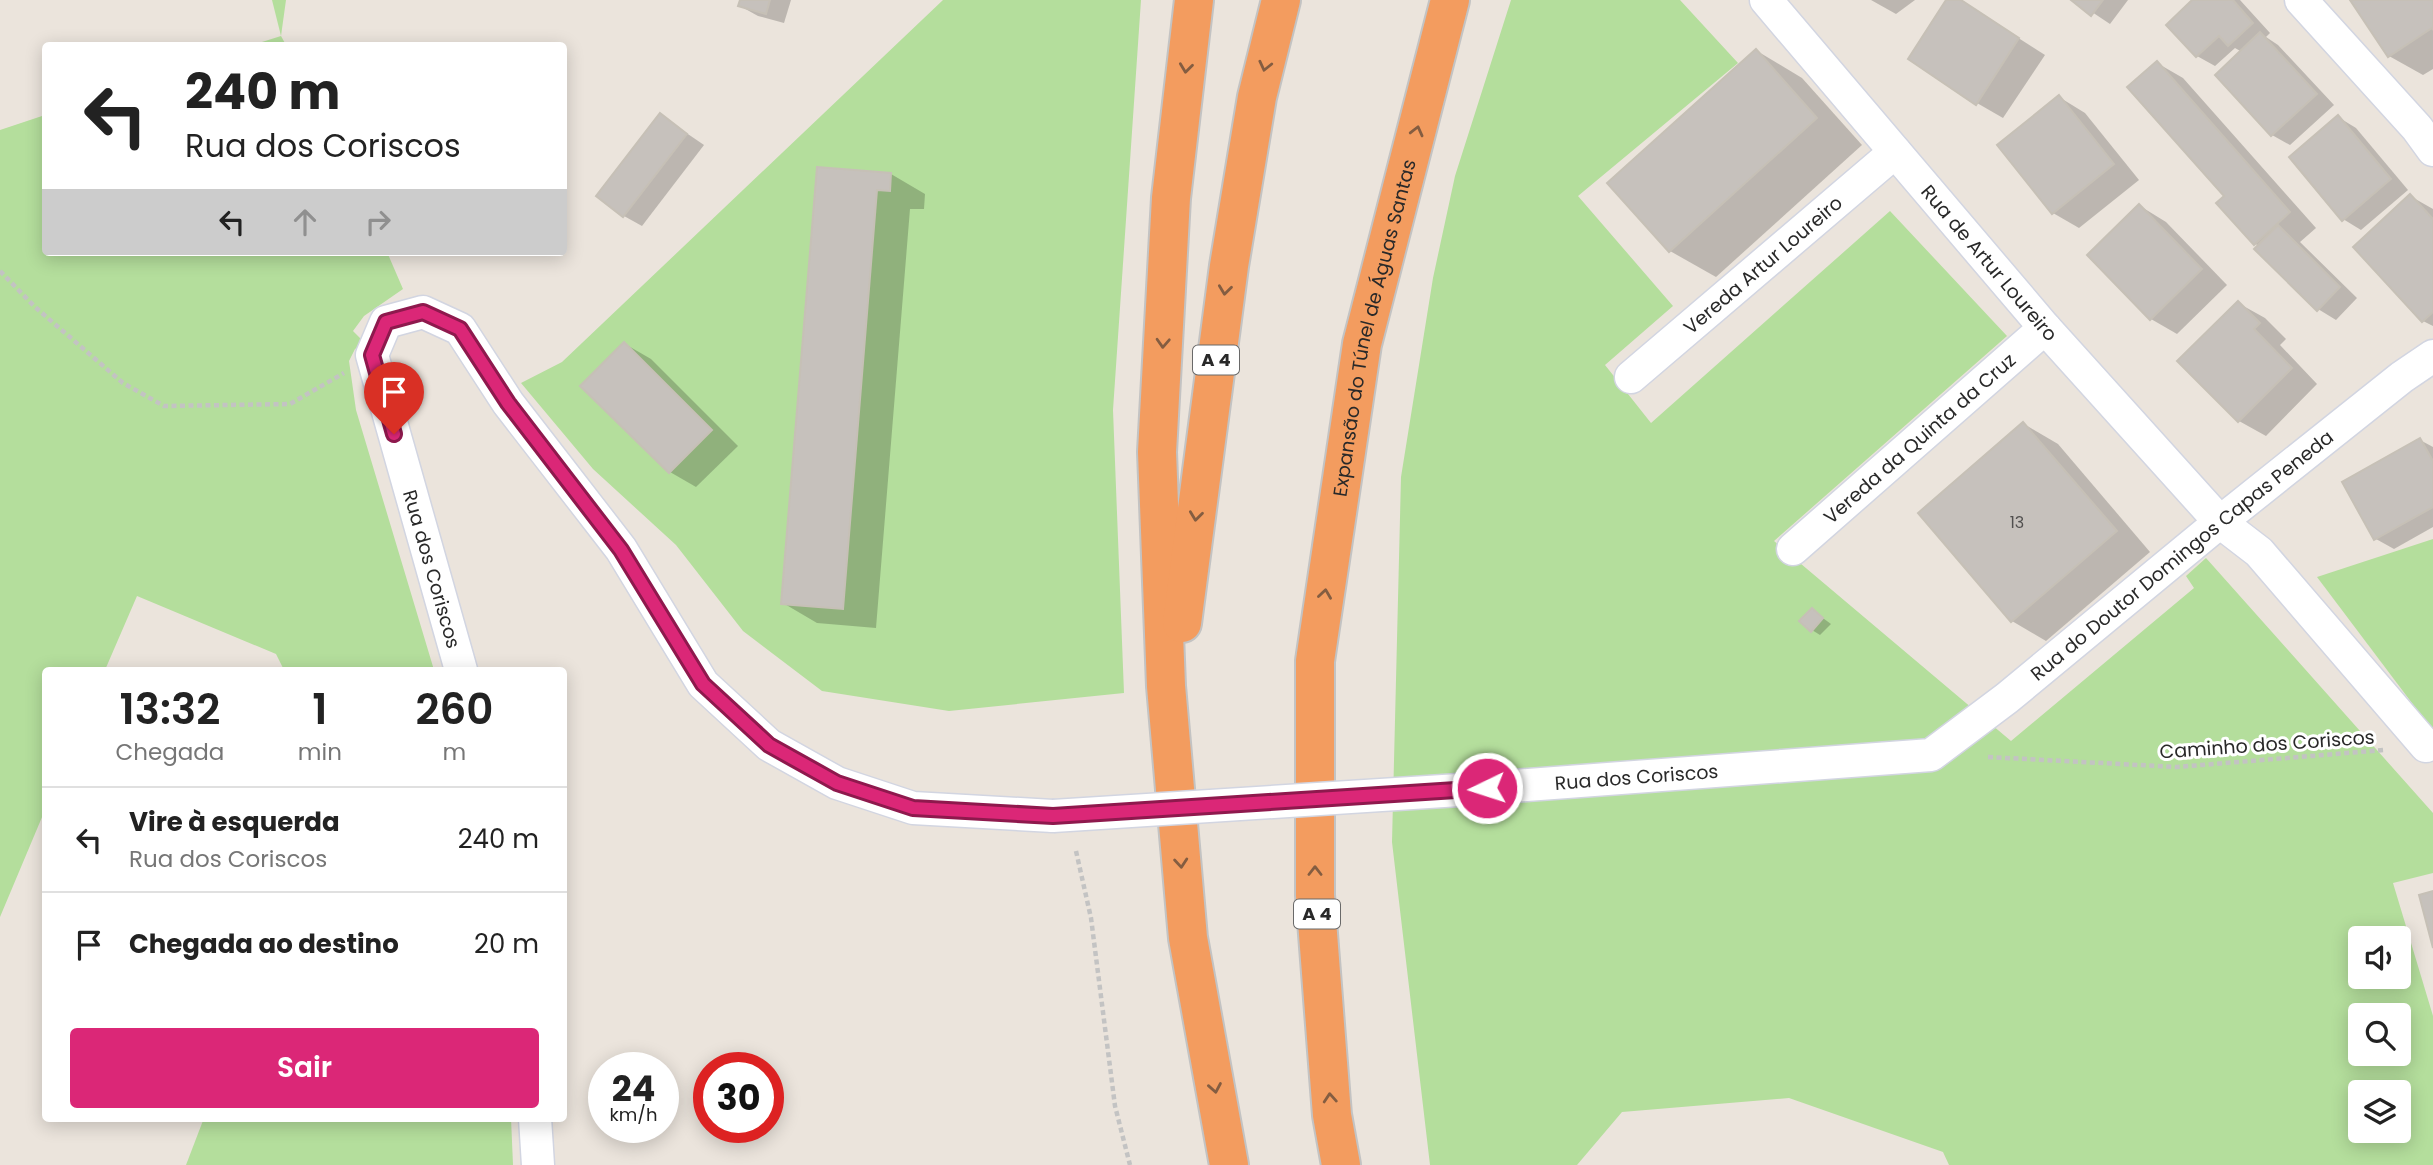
<!DOCTYPE html>
<html lang="pt">
<head>
<meta charset="utf-8">
<style>
	:root { --surface:#fff; --page:#f6f6f6; --text:#222; --muted:#767676; --line:#e0e0e0; --accent:#db2777 }
	body { margin:0; font-family:Poppins,sans-serif; background:var(--page); color:var(--text); height:100vh; display:flex; flex-direction:column; font-size:26px; white-space:nowrap }
	* { box-sizing:border-box; margin:0 }
	p { font-size:23px; color:var(--muted) }
	.icon { flex:none; width:38px; height:38px; fill:none; stroke:currentColor; stroke-width:2; stroke-linecap:round; stroke-linejoin:round }
	.map { position:relative; flex:1; overflow:hidden }
	.panel { position:absolute; left:42px; top:667px; width:525px; height:455px; display:flex; flex-direction:column; background:var(--surface); border-radius:7px; box-shadow:0 4px 18px #0003 }
	.panel>* { flex:none }
	.guide { position:absolute; left:42px; top:42px; width:525px; height:214px; border-radius:7px; box-shadow:0 4px 18px #0003; background:#fff; color:var(--text); overflow:hidden }
	.buttons { position:absolute; left:2348px; top:926px; display:grid; gap:14px }
	.buttons a { display:grid; place-items:center; width:63px; height:63px; border-radius:7px; background:var(--surface); box-shadow:0 4px 18px #0003; font-size:35px }
	.speed { position:absolute; left:588px; top:1052px; display:flex; gap:14px; font-size:35px; font-weight:700; text-align:center }
	.speed>* { display:grid; place-content:center; width:91px; height:91px; border-radius:50%; background:var(--surface); box-shadow:0 4px 18px #0003; line-height:1 }
	.speed small { font-size:18px; font-weight:400 }
	.speed .limit { border:10px solid #d22; background:#fff; color:#111 }
	.pin { position:absolute; display:grid; place-items:center; width:60px; height:60px; color:#fff; margin:-72px -30px; border-radius:50% 50% 50% 0; rotate:-45deg; box-shadow:0 0 7px #0007 }
	.pin .icon { rotate:45deg }
	.me { position:absolute; width:77px; margin:-38px; rotate:266deg; stroke-linejoin:round; filter:drop-shadow(0 0 5px #0008) }
	.turn { display:flex; align-items:center; gap:24px; height:147px; padding:0 28px; font-size:32px }
	.turn .icon { width:91px; height:91px; stroke-width:2.5 }
	.turn b { display:block; font-size:49px; line-height:60px }
	.lanes { display:flex; align-items:center; height:66px; padding:0 28px; background:#0003; justify-content:center; gap:35px; direction:ltr }
	.lanes .off { opacity:.35 }
	.eta { display:flex; justify-content:space-evenly; align-items:center; height:119px; text-align:center }
	.eta b { font-size:42px; font-weight:600; line-height:49px }
	.primary-button { display:flex; gap:14px; margin-top:auto; padding:14px 28px }
	.primary-button a { flex:1; height:80px; border-radius:7px; background:var(--accent); color:#fff; font-size:28px; font-weight:600; line-height:80px; text-align:center }
	ul { padding:0; list-style:none }
	li { display:flex; align-items:center; gap:21px; height:105px; padding:0 28px; border-top:2px solid var(--line) }
	li div { flex:1 }
	li b { display:block; font-size:26px }
	li em { font-style:normal }
	.map>svg:first-child { display:block }
</style>
</head>
<body>
<div class="map">
<svg width="2433" height="1165" viewBox="0 0 2433 1165">
	<rect width="100%" height="100%" fill="#ebe4dc"/>
	<g fill="#b4de9c" fill-rule="evenodd">
		<polygon points="272,0 286,0 281,36 286,45 252,45 281,36"/>
		<polygon points="943,0 1141,0 1113,410 1124,693 949,711 822,691 743,631 676,545 593,469 521,383 562,362"/>
		<path d="M 1511,0 L 1680,0 L 1738,63 L 1578,196 L 1673,306 L 1605,365 L 1651,423 L 1890,211 L 2007,336 L 1774,541 L 2011,741 L 2194,588 L 2186,576 L 2206,558 L 2433,813 L 2433,873 L 2393,883 L 2433,1016 L 2433,1165 L 1949,1165 L 1943,1152 L 1789,1098 L 1622,1112 L 1577,1165 L 1430,1165 L 1392,842 L 1401,477 L 1433,278 L 1455,176 ZM 2361,938 L 2399,938 L 2399,976 L 2361,976 ZM 2361,1015 L 2399,1015 L 2399,1054 L 2361,1054 ZM 2361,1092 L 2399,1092 L 2399,1130 L 2361,1130 Z"/>
		<polygon points="45,115 46,252 387,252 403,289 364,316 353,331 365,343 355,349 349,361 356,410 434,670 284,670 276,654 137,596 105,670 46,670 45,810 0,917 0,130"/>
		<polygon points="2433,539 2433,731 2317,577"/>
		<polygon points="204,1118 511,1118 513,1165 186,1165"/>
	</g>
	<g fill="#0003">
		<polygon points="742,0 791,0 784,23 758,16 740,6"/>
		<polygon points="1871,0 1915,0 1896,14"/>
		<polygon points="1948,0 1959,0 2045,55 2003,118 1977,103"/>
		<polygon points="2074,0 2128,0 2110,24"/>
		<polygon points="2195,0 2240,0 2270,33 2266,37 2278,45 2334,105 2290,145 2272,135 2217,75 2242,52 2235,48 2215,66 2197,56"/>
		<polygon points="2352,0 2433,0 2433,69 2423,75 2389,56"/>
		<polygon points="1757,51 1802,78 1862,145 1716,277 1670,251"/>
		<polygon points="2157,63 2183,78 2316,228 2300,242 2357,298 2336,320 2318,309 2255,243 2226,196"/>
		<polygon points="2059,97 2085,113 2139,180 2079,228 2053,213"/>
		<polygon points="660,115 704,145 642,226 624,216"/>
		<polygon points="2338,117 2356,128 2408,190 2361,230 2343,219"/>
		<polygon points="819,169 891,174 925,194 924,209 910,209 876,628 817,623 783,603"/>
		<polygon points="2410,196 2433,209 2433,326 2423,321 2355,247"/>
		<polygon points="2140,206 2166,222 2227,285 2177,334 2151,319"/>
		<polygon points="2238,303 2265,318 2286,339 2280,345 2317,384 2266,436 2239,421"/>
		<polygon points="625,344 651,359 738,446 696,487 670,472 583,386"/>
		<polygon points="2024,424 2058,444 2150,552 2046,641 2012,621 1920,513"/>
		<polygon points="2420,440 2433,447 2433,527 2394,549 2376,539"/>
		<polygon points="1812,610 1831,624 1820,635 1812,630"/>
	</g>
	<g fill="#c6c1bc" stroke="#c6c0b6" stroke-width="2">
		<polygon points="740,0 770,0 766,14 738,6"/>
		<polygon points="1946,0 1961,0 2019,38 1976,105 1908,59"/>
		<polygon points="2071,0 2103,0 2091,16"/>
		<polygon points="2192,0 2233,0 2253,23 2228,46 2219,36 2196,57 2166,25"/>
		<polygon points="2350,0 2433,0 2433,30 2432,28 2388,57"/>
		<polygon points="2260,32 2317,94 2271,136 2215,75"/>
		<polygon points="1756,49 1817,118 1669,252 1607,183"/>
		<polygon points="2157,61 2290,212 2254,245 2216,203 2224,196 2127,87"/>
		<polygon points="2059,95 2114,164 2052,214 1997,145"/>
		<polygon points="660,113 687,134 623,217 596,196"/>
		<polygon points="2338,115 2391,179 2342,221 2289,157"/>
		<polygon points="817,167 891,173 890,191 877,190 843,609 781,604"/>
		<polygon points="2410,194 2433,219 2433,312 2422,322 2353,247"/>
		<polygon points="2139,204 2202,269 2150,320 2087,255"/>
		<polygon points="2278,225 2340,287 2317,311 2254,249"/>
		<polygon points="2238,301 2260,323 2254,329 2292,368 2238,422 2177,361"/>
		<polygon points="624,342 712,430 669,473 580,386"/>
		<polygon points="2023,422 2117,531 2011,622 1918,513"/>
		<polygon points="2420,438 2433,461 2433,507 2374,540 2342,482"/>
		<polygon points="1812,608 1823,618 1811,632 1799,621"/>
		<polygon points="2433,891 2433,948 2419,895"/>
	</g>
	<g fill="none" stroke-linecap="round" stroke-linejoin="round">
		<g stroke="#d2d5e1" stroke-width="35">
			<g id="street">
				<path id="s1" d="M 1766,0 L 2045,328 L 2220,522 L 2259,552 L 2426,746"/>
				<polyline points="2301,0 2417,128 2433,150"/>
				<path id="s2" d="M 1631,377 L 1895,152"/>
				<path id="s3" d="M 1793,549 L 2045,328"/>
				<polyline points="461,670 372,355 386,322 423,312 460,329 508,403 621,549 703,684 769,745 837,783 913,808 1053,816"/>
				<path id="s4" d="M 1459,790 L 1931,755 L 2007,698 L 2220,522 L 2402,377 L 2433,356"/>
				<polyline points="535,1118 538,1165"/>
			</g>
		</g>
		<g stroke="#c3c3c3" stroke-width="42">
			<g id="highway">
				<polyline points="1194,0 1171,198 1157,452 1166,686 1188,938 1229,1165"/>
				<polyline points="1182,623 1229,266 1257,97 1281,0"/>
				<path id="s5" d="M 1341,1165 L 1332,1115 L 1315,895 L 1315,661 L 1362,344 L 1450,0"/>
			</g>
		</g>
		<g stroke="#c3c3c3" stroke-width="4.5" stroke-dasharray="5 3.5" stroke-linecap="butt">
			<polyline points="0,271 35,307 123,383 164,406 290,404 344,373"/>
			<polyline points="1988,757 2177,767 2384,750"/>
			<polyline points="1076,851 1091,918 1115,1106 1130,1165"/>
		</g>
		<use href="#street" stroke="#fff" stroke-width="32"/>
		<use href="#highway" stroke="#f39c5f" stroke-width="38"/>
		<g stroke="#d2d5e1" stroke-width="35" stroke-linecap="butt">
			<polyline id="street-bridge" points="1053,816 1459,790"/>
		</g>
		<use href="#street-bridge" stroke="#fff" stroke-width="32"/>
	</g>
	<defs><path id="oneway-chevron" d="M-2-3.5L2.5 0L-2 3.5" fill="none" stroke-width="1.6" stroke-linecap="round" stroke-linejoin="round" transform="scale(1.75)"/></defs>
	<g stroke="#845d41">
		<use href="#oneway-chevron" transform="translate(1265 66) rotate(103)"/>
		<use href="#oneway-chevron" transform="translate(1186 68) rotate(97)"/>
		<use href="#oneway-chevron" transform="translate(1417 131) rotate(-76)"/>
		<use href="#oneway-chevron" transform="translate(1225 290) rotate(97)"/>
		<use href="#oneway-chevron" transform="translate(1163 343) rotate(93)"/>
		<use href="#oneway-chevron" transform="translate(1196 516) rotate(97)"/>
		<use href="#oneway-chevron" transform="translate(1325 594) rotate(-82)"/>
		<use href="#oneway-chevron" transform="translate(1181 863) rotate(85)"/>
		<use href="#oneway-chevron" transform="translate(1315 871) rotate(-90)"/>
		<use href="#oneway-chevron" transform="translate(1215 1088) rotate(80)"/>
		<use href="#oneway-chevron" transform="translate(1330 1098) rotate(-94)"/>
	</g>
	<g fill="none" stroke-linecap="round" stroke-linejoin="round">
		<g stroke="#8e194d" stroke-width="18">
			<polyline id="route" points="394,434 372,355 386,322 423,312 460,329 508,403 621,550 703,684 769,745 837,783 913,808 1053,816 1487,788"/>
		</g>
		<use href="#route" stroke="#db2777" stroke-width="12"/>
	</g>
	<g text-anchor="middle" stroke-width="6" stroke-linejoin="round" paint-order="stroke">
		<g font-size="16" fill="#504f4e">
			<text x="2017" y="528">13</text>
		</g>
		<g fill="#fff" stroke="#696969" stroke-width="2">
			<rect x="1193" y="345.5" width="46" height="29" rx="5"/>
			<rect x="1294" y="899.5" width="46" height="29" rx="5"/>
		</g>
		<g font-size="18" font-weight="bold" fill="#292929">
			<text x="1216" y="366">A 4</text>
			<text x="1317" y="920">A 4</text>
		</g>
		<g font-size="19" fill="#292929" stroke="#fff">
			<text dy="7" stroke="none"><textPath href="#s1" startOffset="345">Rua de Artur Loureiro</textPath></text>
			<text dy="7" stroke="none"><textPath href="#s2" startOffset="173">Vereda Artur Loureiro</textPath></text>
			<text dy="7" stroke="none"><textPath href="#s5" startOffset="844">Expansão do Túnel de Águas Santas</textPath></text>
			<text dy="7" stroke="none"><textPath href="#s3" startOffset="168">Vereda da Quinta da Cruz</textPath></text>
			<text dy="7" stroke="none"><textPath href="#s4" startOffset="794">Rua do Doutor Domingos Capas Peneda</textPath></text>
			<text transform="translate(432 569) rotate(74)" y="7">Rua dos Coriscos</text>
			<text transform="translate(2267 744) rotate(-4)" y="7">Caminho dos Coriscos</text>
			<text dy="7" stroke="none"><textPath href="#s4" startOffset="178">Rua dos Coriscos</textPath></text>
		</g>
	</g>
</svg>
<div class="buttons">
<a><svg class="icon" aria-label="sound" viewBox="0 0 24 24"><path d="M4 9h4l5-4v14l-5-4H4zM17 9q2 3 0 6"/></svg></a>
<a><svg class="icon" aria-label="search" viewBox="0 0 24 24"><circle cx="10" cy="10" r="6"/><path d="M15 15l6 6"/></svg></a>
<a><svg class="icon" aria-label="layers" viewBox="0 0 24 24"><path d="M12 4l9 5-9 5-9-5zM3 14l9 5 9-5"/></svg></a>
</div>
<div class="speed"><div>24<small>km/h</small></div><div class="limit">30</div></div>
<div class="pin" style="left:394px;top:434px;background:#d93025"><svg class="icon" aria-label="arrive" viewBox="0 0 24 24"><path d="M6 21V4h12l-3 4 3 4H6"/></svg></div>
<svg class="me" style="left:1487px;top:788px" viewBox="-20 -20 40 40"><circle r="17" fill="#db2777" stroke="#fff" stroke-width="3"/><path d="M0-11L8 9 0 5-8 9z" fill="#fff"/></svg>
<div class="guide">
<div class="turn"><svg class="icon" aria-label="left" viewBox="0 0 24 24"><path d="M17 20v-9H6M10 6l-5 5 5 5"/></svg><div><b>240 m</b>Rua dos Coriscos</div></div>
<div class="lanes"><svg class="icon" aria-label="left" viewBox="0 0 24 24"><path d="M17 20v-9H6M10 6l-5 5 5 5"/></svg><svg class="icon off" aria-label="ahead" viewBox="0 0 24 24"><path d="M12 20V5M6 11l6-6 6 6"/></svg><svg class="icon off" aria-label="right" viewBox="0 0 24 24"><path d="M7 20v-9h11M14 6l5 5-5 5"/></svg></div>
</div>
<section class="panel">
<div class="eta">
<div><b>13:32</b><p>Chegada</p></div>
<div><b>1</b><p>min</p></div>
<div><b>260</b><p>m</p></div>
</div>
<ul>
<li><svg class="icon" aria-label="left" viewBox="0 0 24 24"><path d="M17 20v-9H6M10 6l-5 5 5 5"/></svg><div><b>Vire à esquerda</b><p>Rua dos Coriscos</p></div><em>240 m</em></li>
<li><svg class="icon" aria-label="arrive" viewBox="0 0 24 24"><path d="M6 21V4h12l-3 4 3 4H6"/></svg><div><b>Chegada ao destino</b></div><em>20 m</em></li>
</ul>
<div class="primary-button"><a>Sair</a></div>
</section>
</div>
</body>
</html>
